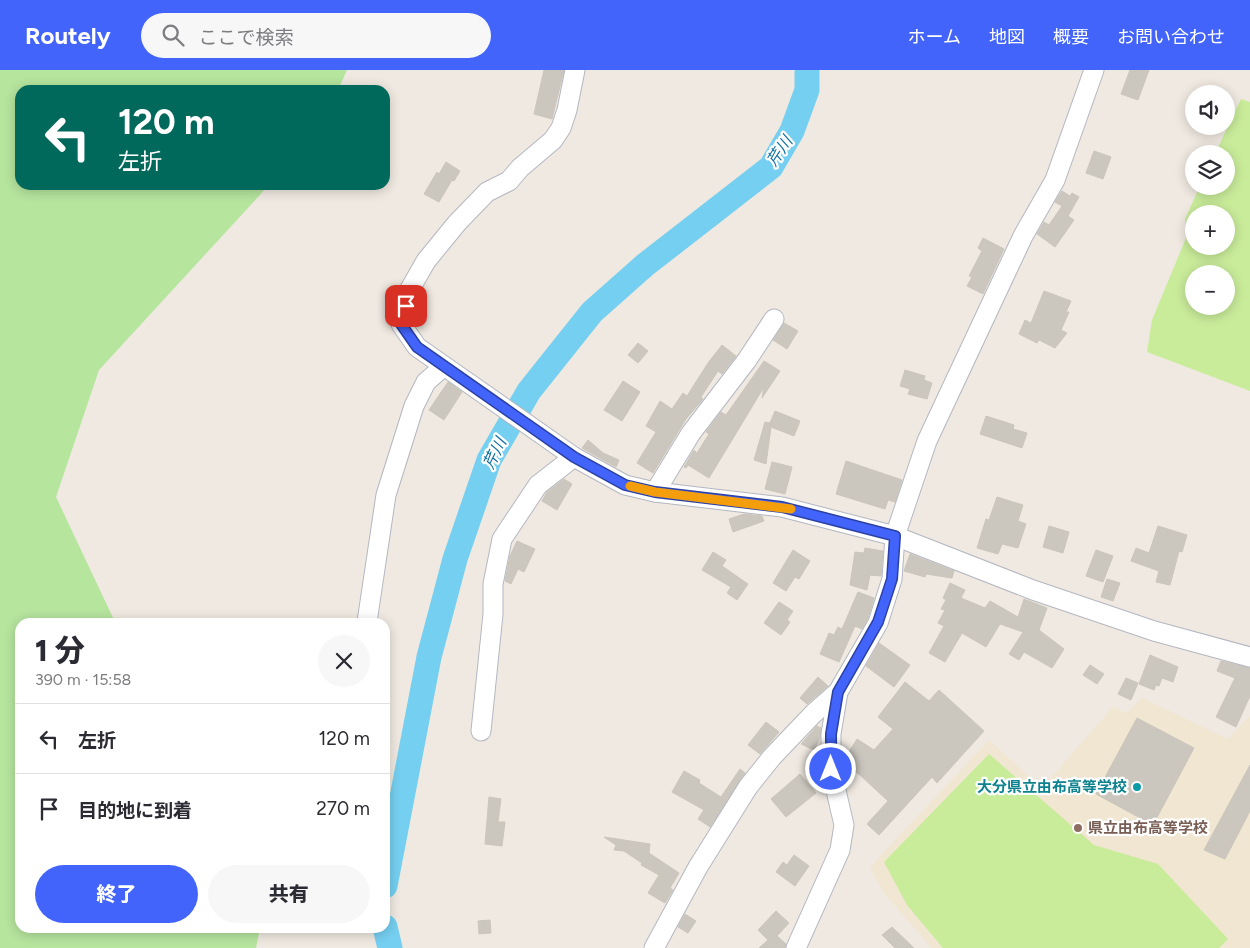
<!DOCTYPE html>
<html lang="ja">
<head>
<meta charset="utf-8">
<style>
	:root { --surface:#fff; --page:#f7f7f7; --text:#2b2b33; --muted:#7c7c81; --line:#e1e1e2; --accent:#4264fb }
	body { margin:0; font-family:Figtree,"Noto Sans JP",sans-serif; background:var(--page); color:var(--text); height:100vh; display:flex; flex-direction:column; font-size:19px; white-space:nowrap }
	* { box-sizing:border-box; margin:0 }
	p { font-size:16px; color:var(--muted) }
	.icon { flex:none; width:28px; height:28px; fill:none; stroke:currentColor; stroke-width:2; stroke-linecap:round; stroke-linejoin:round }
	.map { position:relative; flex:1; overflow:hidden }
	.side { position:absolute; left:15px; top:548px; width:375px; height:315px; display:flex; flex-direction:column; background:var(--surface); border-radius:15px; box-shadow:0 2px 12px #0003 }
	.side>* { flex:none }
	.hud { position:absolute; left:15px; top:15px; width:375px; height:105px; border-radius:15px; box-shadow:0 2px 12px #0003; background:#00695c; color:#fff; overflow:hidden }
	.controls { position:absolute; left:1185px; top:15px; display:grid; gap:10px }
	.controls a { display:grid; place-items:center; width:50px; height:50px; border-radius:50%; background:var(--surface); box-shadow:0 2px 12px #0003; font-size:25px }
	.pin { position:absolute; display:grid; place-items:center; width:42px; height:42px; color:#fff; margin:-21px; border-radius:10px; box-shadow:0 2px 8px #0006 }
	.me { position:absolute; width:55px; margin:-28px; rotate:0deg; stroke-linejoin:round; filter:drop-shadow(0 0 4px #0008) }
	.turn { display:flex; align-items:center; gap:18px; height:105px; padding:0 20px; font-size:22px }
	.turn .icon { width:65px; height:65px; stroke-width:2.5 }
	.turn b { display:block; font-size:35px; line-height:42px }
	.round { display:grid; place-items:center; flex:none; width:52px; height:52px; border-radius:26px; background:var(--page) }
	.summary { display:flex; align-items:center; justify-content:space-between; height:85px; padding:0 20px }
	h1 { font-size:30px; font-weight:800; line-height:38px }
	.action { display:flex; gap:10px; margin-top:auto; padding:10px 20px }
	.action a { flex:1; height:58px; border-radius:30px; background:var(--accent); color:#fff; font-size:20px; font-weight:800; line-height:58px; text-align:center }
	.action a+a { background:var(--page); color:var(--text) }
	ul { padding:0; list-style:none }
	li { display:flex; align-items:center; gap:15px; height:70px; padding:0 20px; border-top:1px solid var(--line) }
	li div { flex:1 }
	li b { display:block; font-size:19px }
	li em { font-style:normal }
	header { display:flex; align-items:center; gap:30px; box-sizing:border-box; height:70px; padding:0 25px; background:var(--accent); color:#fff }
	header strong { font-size:24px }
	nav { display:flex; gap:28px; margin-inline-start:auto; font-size:18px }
	.search { width:350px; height:45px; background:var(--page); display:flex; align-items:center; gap:12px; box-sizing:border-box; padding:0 18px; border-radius:28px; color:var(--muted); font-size:19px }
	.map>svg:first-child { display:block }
</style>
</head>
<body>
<header>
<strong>Routely</strong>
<div class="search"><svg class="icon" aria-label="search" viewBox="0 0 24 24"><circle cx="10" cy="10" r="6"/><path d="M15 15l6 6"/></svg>ここで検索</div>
<nav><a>ホーム</a><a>地図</a><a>概要</a><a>お問い合わせ</a></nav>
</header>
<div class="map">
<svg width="1250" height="878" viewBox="0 0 1250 878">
	<rect width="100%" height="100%" fill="#efe9e1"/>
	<polygon fill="#f0e6d1" points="1142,628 1228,669 1250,646 1250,878 932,878 883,822 870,797 989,670 1042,718 1113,637 1127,643"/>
	<polygon fill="#b6e59e" points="0,0 347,0 338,20 20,20 20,115 269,115 99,300 56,427 115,552 20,552 20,858 260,858 256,878 0,878"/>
	<g fill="#c9ec9a" fill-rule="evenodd">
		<path d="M 1241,29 L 1250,32 L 1250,321 L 1147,282 L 1152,250 L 1186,168 L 1185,149 L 1200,116 L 1226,116 L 1226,84 L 1215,84 ZM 1194,144 L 1226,144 L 1226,176 L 1194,176 ZM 1194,204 L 1226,204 L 1226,236 L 1194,236 Z"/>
		<polygon points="989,684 1094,775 1158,794 1228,869 1219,878 943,878 907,835 884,792"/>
	</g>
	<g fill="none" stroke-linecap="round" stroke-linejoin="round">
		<polyline stroke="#75cff0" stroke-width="15" points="385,763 394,772"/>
		<g stroke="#75cff0" stroke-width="25">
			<polyline points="385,816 429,587 455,489 489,390 529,321 592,242 645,195 771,97 792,61 807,20 807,0"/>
			<polyline points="385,857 390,878"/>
		</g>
	</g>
	<g fill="#cbc7bf" stroke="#cbc5ba">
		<polygon points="544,0 564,0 552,49 534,44"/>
		<polygon points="1130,0 1149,0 1138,30 1121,24"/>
		<polygon points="1094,81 1111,87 1103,109 1086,103"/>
		<polygon points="446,92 460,101 454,111 452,110 439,132 424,124 437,102 439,104"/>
		<polygon points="1062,121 1070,126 1072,123 1079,127 1068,146 1074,150 1055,177 1037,164 1044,152 1049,155 1062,136 1055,132"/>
		<polygon points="983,168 1004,179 983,224 967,216 972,207 969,206 982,181 978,178"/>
		<polygon points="1044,221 1071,231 1066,242 1069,242 1061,260 1067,263 1055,278 1039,270 1037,273 1019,264 1025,250 1031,253"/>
		<polygon points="784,253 798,261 787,279 773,270"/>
		<polygon points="638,273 648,281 638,293 628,285"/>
		<polygon points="722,275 736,286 722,304 718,301 701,327 703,329 686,349 653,403 637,393 656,362 646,356 660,331 672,339 683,323 687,326 708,293"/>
		<polygon points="764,291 780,301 762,328 764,317 709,408 688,395 686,398 684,397 694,380 697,383 709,364 706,362 721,342 726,345"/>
		<polygon points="905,300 925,306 924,310 932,313 927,329 908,324 910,319 900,316"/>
		<polygon points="623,311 640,322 622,351 604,340"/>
		<polygon points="448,312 462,322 444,350 429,340"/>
		<polygon points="775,341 800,351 794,366 771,357 766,394 754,390 765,352 770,353"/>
		<polygon points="986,346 1014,355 1013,359 1027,363 1022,378 980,364"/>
		<polygon points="588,370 603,383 619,390 616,397 582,378"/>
		<polygon points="846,391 902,410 895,432 888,430 885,439 836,424"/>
		<polygon points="772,392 792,397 785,424 765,419"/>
		<polygon points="564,409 572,414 557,440 542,431 547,422"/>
		<polygon points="997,427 1023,435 1018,451 1026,454 1018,478 1002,474 998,484 977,478 986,449 989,450"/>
		<polygon points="744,444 762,446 764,451 733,462 729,449"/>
		<polygon points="1049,456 1069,462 1063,483 1043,477"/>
		<polygon points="1158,456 1187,465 1182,482 1179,481 1170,515 1156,512 1159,501 1131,491 1136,478 1149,483"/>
		<polygon points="517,471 535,479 524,502 518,499 511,514 505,511 510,486"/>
		<polygon points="865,478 883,481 881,506 870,505 867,520 850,515 855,482 864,483"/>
		<polygon points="793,480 810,491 799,509 795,507 786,521 773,513"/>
		<polygon points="1096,480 1113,486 1103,512 1086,506"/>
		<polygon points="713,482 726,490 722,496 748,514 737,530 727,523 731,517 702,500"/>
		<polygon points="910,484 954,501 952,508 926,504 925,507 904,501"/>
		<polygon points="1107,509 1120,513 1113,531 1101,527"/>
		<polygon points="950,513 965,520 961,528 985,538 990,531 1018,547 1024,529 1047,538 1039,560 1064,579 1052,598 1024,582 1019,590 1009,584 1023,562 1000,554 986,577 962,563 945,592 929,583 944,556 938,553 945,540 941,539 946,530 943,528"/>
		<polygon points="858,522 874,528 868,548 862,559 855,556 839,592 820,584 829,563 834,565 838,557 842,559"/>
		<polygon points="779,532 793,541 787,550 790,552 781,565 764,553"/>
		<polygon points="879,573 910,595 894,617 866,596"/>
		<polygon points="1150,585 1178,597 1173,612 1162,608 1159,616 1156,615 1154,620 1139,614"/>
		<polygon points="1221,591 1250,598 1250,626 1236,657 1216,647 1235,608 1217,601"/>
		<polygon points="1090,595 1104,604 1097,614 1083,605"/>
		<polygon points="818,607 828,616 807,634 800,628"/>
		<polygon points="1126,608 1138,613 1131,630 1118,624"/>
		<polygon points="905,612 929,631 939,620 984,661 937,713 932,707 879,765 867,754 888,731 860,705 842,693 857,669 874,680 893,659 878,647"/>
		<polygon points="1137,648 1194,678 1153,755 1096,724"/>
		<polygon points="766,652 779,662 760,684 748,675"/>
		<polygon points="817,656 821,658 820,668 814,680 801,674"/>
		<polygon points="1250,695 1250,741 1225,789 1204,780"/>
		<polygon points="740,699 745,703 710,757 698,749 704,740 672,722 684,701 700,710 699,713 721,727"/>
		<polygon points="800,704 816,723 786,747 771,729"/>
		<polygon points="489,727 501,729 498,752 505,752 502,776 485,774"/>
		<polygon points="604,767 650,774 649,783 679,803 670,818 673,820 665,833 648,823 659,805 641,795 642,793 624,781 614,780 616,775"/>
		<polygon points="794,785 809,796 795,816 776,802 783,792 787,795"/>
		<polygon points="776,841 789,853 777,866 786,874 785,878 759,878 768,870 758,860"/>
		<polygon points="685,844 696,851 688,863 678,857"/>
		<polygon points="490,850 491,863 479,864 478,851"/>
		<polygon points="892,857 914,878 895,878 882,865"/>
	</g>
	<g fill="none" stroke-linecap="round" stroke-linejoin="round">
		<g stroke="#b4b7c1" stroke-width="21">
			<g id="minor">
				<polyline points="575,0 567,40 561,58 553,70 520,98 509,111 487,122 457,153 426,191 410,219 401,254 417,277 574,387 625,415 655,422 782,437 895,466 1033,520 1154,561 1250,587"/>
				<polyline points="655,422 691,363 747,290 774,249"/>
				<polyline points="367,552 386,425 414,336 426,312 443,297"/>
				<polyline points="481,661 493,544 493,514 502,469 538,415 574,387"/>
				<polyline points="654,878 698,797 748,717 772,687 814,643 838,622 878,553 892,509 895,466 927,371 1023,166 1055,110 1094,0"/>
				<polyline points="796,878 840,780 844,755 831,699 831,664 838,622"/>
			</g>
		</g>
		<use href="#minor" stroke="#fff" stroke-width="19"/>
	</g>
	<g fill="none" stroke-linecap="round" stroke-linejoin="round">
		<g stroke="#2b41a3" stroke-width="12">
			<polyline id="route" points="406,236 401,254 417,277 574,387 625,415 655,422 782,437 895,466 892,509 878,552 838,622 831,664 831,699"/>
		</g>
		<use href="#route" stroke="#4264fb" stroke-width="9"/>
		<polyline stroke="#f59e0b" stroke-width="9" points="630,416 655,422 791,439"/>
	</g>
	<circle fill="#0f9aa8" stroke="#fff" stroke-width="2" cx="1137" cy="717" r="5"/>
	<circle fill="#8d6e63" stroke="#fff" stroke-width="2" cx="1078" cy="758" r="5"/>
	<g text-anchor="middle" stroke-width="4.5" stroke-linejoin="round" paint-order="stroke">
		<g font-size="15" font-weight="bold" fill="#0d838f" stroke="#fff" text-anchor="end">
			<text x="1127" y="722">大分県立由布高等学校</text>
		</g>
		<g font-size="15" font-weight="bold" fill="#785e54" stroke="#fff" text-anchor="start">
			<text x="1088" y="763">県立由布高等学校</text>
		</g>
		<g font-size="16" font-style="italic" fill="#0d6fa3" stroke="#fff">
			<text transform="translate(779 81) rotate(-56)" y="6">芹川</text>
			<text transform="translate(494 383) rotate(-64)" y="6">芹川</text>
		</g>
	</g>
</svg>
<div class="controls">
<a><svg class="icon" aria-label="sound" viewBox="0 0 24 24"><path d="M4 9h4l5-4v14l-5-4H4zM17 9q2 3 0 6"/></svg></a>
<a><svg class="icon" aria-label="layers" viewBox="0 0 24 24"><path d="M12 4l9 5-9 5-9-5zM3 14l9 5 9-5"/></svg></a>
<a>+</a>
<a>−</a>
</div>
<div class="pin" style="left:406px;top:236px;background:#d93025"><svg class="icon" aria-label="arrive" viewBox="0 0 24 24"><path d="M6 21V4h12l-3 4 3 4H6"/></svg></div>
<svg class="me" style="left:831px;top:699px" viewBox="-20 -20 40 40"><circle r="17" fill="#4264fb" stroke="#fff" stroke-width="3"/><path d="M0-11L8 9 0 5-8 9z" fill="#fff"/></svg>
<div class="hud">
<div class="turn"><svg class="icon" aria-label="left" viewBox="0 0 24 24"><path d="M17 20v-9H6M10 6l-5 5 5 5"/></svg><div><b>120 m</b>左折</div></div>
</div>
<section class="side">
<div class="summary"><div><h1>1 分</h1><p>390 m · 15:58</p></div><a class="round"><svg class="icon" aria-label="close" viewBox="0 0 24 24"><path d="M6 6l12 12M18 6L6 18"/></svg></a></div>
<ul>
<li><svg class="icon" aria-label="left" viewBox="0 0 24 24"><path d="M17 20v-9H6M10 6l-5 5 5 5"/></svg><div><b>左折</b></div><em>120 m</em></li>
<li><svg class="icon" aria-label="arrive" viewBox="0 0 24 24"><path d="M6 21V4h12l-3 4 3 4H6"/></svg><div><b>目的地に到着</b></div><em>270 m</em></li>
</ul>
<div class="action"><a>終了</a><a>共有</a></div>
</section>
</div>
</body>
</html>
